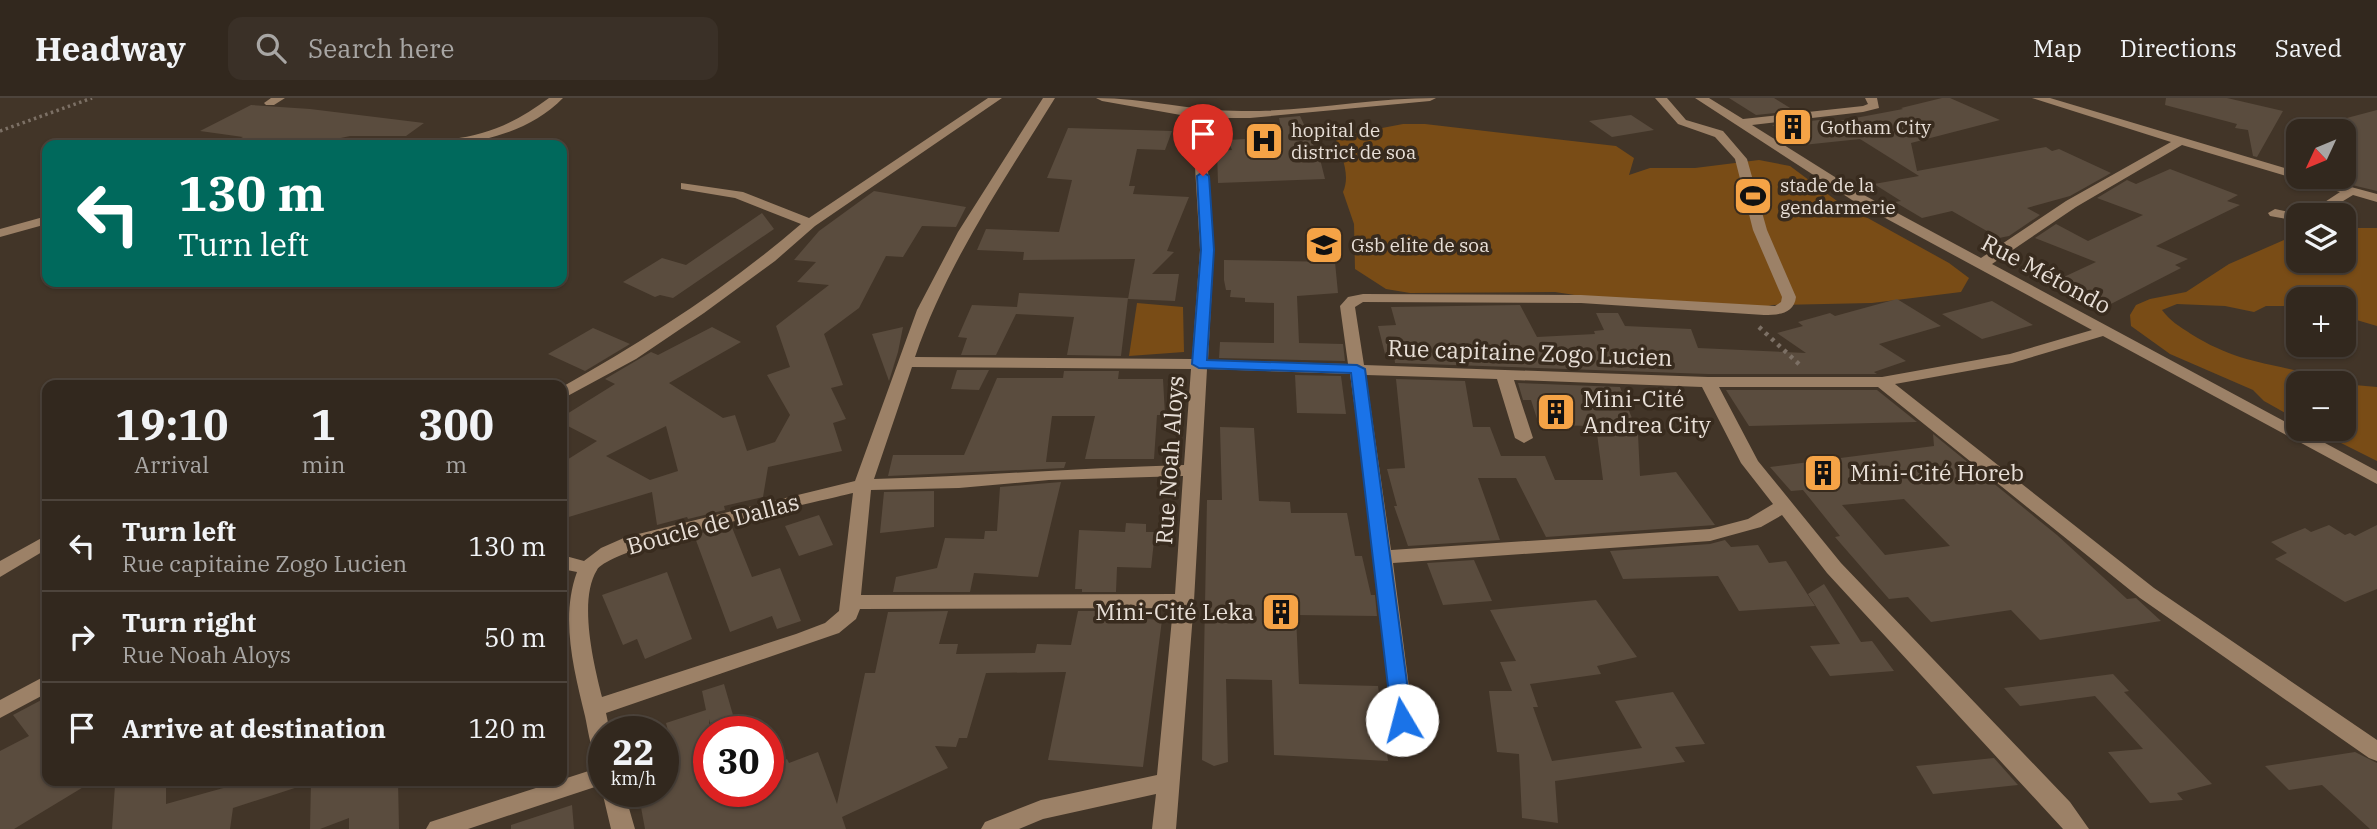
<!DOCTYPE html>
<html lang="en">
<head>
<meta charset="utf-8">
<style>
	:root { --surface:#32281e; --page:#3a3027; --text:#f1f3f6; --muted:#a8a6a4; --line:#4d443c }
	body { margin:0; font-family:"IBM Plex Serif",serif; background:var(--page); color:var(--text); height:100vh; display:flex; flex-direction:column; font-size:26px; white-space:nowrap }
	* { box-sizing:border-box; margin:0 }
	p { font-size:23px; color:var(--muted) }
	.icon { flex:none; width:38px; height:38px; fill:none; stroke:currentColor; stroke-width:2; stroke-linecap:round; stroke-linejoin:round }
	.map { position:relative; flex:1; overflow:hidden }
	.details { position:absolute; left:42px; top:282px; width:525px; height:406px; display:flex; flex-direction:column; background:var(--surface); border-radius:14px; box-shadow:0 2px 5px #0004,0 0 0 2px var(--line) }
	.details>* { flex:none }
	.guide { position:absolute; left:42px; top:42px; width:525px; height:147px; border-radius:14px; box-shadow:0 2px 5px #0004,0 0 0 2px var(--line); background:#00695c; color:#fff; overflow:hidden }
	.needle { width:46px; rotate:226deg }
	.buttons { position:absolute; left:2286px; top:21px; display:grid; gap:14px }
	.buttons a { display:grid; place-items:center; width:70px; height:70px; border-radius:14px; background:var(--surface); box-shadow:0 2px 5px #0004,0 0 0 2px var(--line); font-size:35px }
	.speed { position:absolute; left:588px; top:618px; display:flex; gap:14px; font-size:35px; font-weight:700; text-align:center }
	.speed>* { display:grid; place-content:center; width:91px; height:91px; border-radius:50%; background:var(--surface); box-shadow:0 2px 5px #0004,0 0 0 2px var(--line); line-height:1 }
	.speed small { font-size:18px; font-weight:400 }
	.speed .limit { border:10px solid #d22; background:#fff; color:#111 }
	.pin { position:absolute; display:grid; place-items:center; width:60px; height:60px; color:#fff; margin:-72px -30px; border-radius:50% 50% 50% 0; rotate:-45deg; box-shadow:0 0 7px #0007 }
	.pin .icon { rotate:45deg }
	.me { position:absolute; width:77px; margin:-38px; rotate:352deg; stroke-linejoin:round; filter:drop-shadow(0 0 5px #0008) }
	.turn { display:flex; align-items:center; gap:24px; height:147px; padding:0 21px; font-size:32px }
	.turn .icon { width:91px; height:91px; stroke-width:2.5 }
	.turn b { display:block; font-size:49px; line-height:60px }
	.eta { display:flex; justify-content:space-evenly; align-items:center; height:119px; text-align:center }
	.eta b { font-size:42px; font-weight:700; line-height:49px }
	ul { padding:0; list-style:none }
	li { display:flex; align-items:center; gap:21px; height:91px; padding:0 21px; border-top:2px solid var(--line) }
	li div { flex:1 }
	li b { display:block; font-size:26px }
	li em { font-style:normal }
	header { display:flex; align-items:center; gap:42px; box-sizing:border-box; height:98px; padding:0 35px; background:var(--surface); border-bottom:2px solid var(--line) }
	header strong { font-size:33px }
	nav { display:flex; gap:38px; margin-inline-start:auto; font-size:24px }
	.search { width:490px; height:63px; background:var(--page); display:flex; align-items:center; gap:18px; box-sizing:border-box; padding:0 24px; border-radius:14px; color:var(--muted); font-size:26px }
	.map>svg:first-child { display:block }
</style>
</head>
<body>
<header>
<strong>Headway</strong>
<div class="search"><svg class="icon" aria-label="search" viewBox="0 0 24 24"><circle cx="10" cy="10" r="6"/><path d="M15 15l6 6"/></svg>Search here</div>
<nav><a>Map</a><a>Directions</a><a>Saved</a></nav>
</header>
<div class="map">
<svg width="2377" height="731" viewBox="0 0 2377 731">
	<rect width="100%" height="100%" fill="#423528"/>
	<g fill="#794c16">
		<path d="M 1403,26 L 1425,26 L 1616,48 L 1634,60 L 1629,77 L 1650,70 L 1695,70 L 1759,62 L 1790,68 L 1837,103 L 1949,165 L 1969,180 L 1961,194 L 1872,205 L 1772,207 L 1751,213 L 1621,204 L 1555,194 L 1410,195 L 1386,191 L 1355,171 L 1354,126 L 1343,94 C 1351,76 1341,57 1335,39 Z"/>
		<path d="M 2343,130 L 2377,130 L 2377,228 L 2343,218 L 2343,201 L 2298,201 L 2298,208 L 2266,208 L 2254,214 L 2225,208 L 2177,206 L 2162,212 C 2170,223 2179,228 2191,236 C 2245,270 2285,265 2342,285 L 2298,285 L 2298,322 L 2264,303 L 2253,292 L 2170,256 L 2131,228 L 2130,217 L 2136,207 L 2150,201 L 2186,194 L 2229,166 L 2298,136 L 2298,163 L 2343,163 Z"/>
		<polygon points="1137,205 1183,209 1184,254 1129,258"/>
		<polygon points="2343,286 2377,289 2377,363 2313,331 2343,331"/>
	</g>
	<g fill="#5a4c3e" fill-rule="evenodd">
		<polygon points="1729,0 1774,0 1795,13 1756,17"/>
		<polygon points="1942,0 1950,0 2000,22 1911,45 1917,73 2046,49 2052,53 2059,51 2111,75 2070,98 2027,110 2040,117 2009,138 1999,140 1952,113 1922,120 1895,104 1901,103 1874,86 1919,78 1860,41 1803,47 1772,27 1829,21 1834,24 1903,11 1901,10"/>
		<polygon points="2166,0 2227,0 2283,13 2257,59 2253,58 2248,32 2235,30 2237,26 2165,7"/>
		<polygon points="251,7 310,11 424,25 406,38 350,38 336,41 326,47 227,47 243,39 200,33"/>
		<polygon points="2377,12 2377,93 2352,87 2343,74 2343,21"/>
		<polygon points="1631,17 1654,32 1612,39 1589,23"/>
		<polygon points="1300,18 1320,61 1325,81 1218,85 1217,53 1232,52 1228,42 1283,39 1279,20"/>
		<polygon points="1068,30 1172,33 1165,52 1137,51 1129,88 1135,88 1133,96 1189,99 1167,153 1174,154 1152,176 1179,176 1175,203 1128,201 1135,161 1023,162 1024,154 977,152 986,131 1059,134 1072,82 1047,80"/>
		<polygon points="2170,71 2238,97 2227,103 2240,107 2156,148 2188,161 2175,167 2181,170 2107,208 2053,184 2096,164 2035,140 2056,126 2088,143 2143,117 2097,100 2127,82 2136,86"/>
		<path d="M 874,93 L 966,109 L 956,129 L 922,128 L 903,159 L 886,158 L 859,210 L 824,236 L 843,287 L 831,290 L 846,321 L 833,325 L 842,353 L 768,369 L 763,399 L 724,408 L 725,412 L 688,421 L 687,419 L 657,427 L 652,394 L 562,421 L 562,365 L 597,343 L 562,325 L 562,319 L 615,286 L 605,281 L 651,254 L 658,257 L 712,229 L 741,244 L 669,285 L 723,320 L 735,317 L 747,353 L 775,344 L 790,317 L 767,277 L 790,269 L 776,228 L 829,187 L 797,184 L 816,164 L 794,162 L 819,133 ZM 666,328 L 678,373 L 650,382 L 606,358 Z"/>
		<polygon points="762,115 774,131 673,200 660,197 655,199 623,184 662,160 686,167"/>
		<polygon points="1224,162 1335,164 1338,195 1297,198 1299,245 1343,246 1345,263 1219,260 1220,244 1274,245 1274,205 1245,204 1245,200 1230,199 1231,192 1226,192 1224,182"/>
		<polygon points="1019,195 1128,200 1121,258 1067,257 1074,219 1016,216 996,257 961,257 967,240 958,239 972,207 1017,209"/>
		<polygon points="1897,201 1941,228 1879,246 1906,263 1874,274 1877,276 1708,276 1395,265 1394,256 1385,256 1378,228 1396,227 1391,209 1520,207 1537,239 1595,236 1594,233 1604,232 1596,215 1618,215 1625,228 1691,231 1698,250 1806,255 1777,235 1803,228 1798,224 1830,215 1835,218"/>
		<polygon points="1992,203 2033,227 1982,241 1942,216"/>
		<polygon points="903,229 898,254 889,283 872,236"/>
		<polygon points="593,230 630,246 585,273 548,256"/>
		<polygon points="957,272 989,272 979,292 951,291"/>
		<polygon points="1064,273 1119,273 1118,281 1163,281 1165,317 1157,317 1154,361 1085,361 1095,318 1052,318 1046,364 1066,364 1064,370 888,378 893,357 964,357 997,280 1063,280"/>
		<polygon points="1295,277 1341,278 1346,316 1297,315"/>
		<polygon points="1396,281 1465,283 1473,329 1490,329 1501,358 1545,358 1555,382 1603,382 1596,328 1539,327 1531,302 1523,302 1518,285 1620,289 1638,336 1640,378 1676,374 1715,427 1546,439 1516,380 1478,380 1500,442 1408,448 1394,408 1397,408 1387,371 1405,370"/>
		<polygon points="1726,292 1877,292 1917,324 1749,328"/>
		<polygon points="1220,329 1254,330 1259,403 1290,404 1291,415 1347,415 1355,458 1362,458 1371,497 1375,497 1377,518 1296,517 1299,586 1378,588 1388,663 1274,657 1272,582 1226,581 1228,664 1214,668 1202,662 1207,402 1222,402"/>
		<path d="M 1933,336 L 2057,437 L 2127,501 L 2136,500 L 2161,523 L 2040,542 L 2011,512 L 1931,524 L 1908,499 L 1889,501 L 1835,439 L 1840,438 L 1803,392 L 1791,393 L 1770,369 L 1934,348 ZM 1904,401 L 1950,448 L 1885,457 L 1842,407 Z"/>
		<polygon points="1061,384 1038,479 974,475 970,494 893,494 896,479 937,470 945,440 984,441 985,433 997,433 1000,389"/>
		<polygon points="934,393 934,429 880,435 884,394"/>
		<polygon points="819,417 833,447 799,458 785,428"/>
		<polygon points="1126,425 1146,426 1146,434 1155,434 1151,470 1117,469 1116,494 1082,494 1082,491 1075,491 1079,432 1125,434"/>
		<polygon points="731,427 752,479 780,470 801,523 777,531 772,518 730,534 694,437"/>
		<polygon points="2329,427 2345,437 2350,435 2355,438 2377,427 2377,491 2345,504 2275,461 2287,455 2271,444 2305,430 2311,434"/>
		<polygon points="1725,442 1731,449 1758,447 1769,465 1786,463 1815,508 1739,513 1718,478 1623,481 1610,453 1710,446"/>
		<polygon points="1474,462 1492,503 1443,507 1427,465"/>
		<polygon points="667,474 692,541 645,561 637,541 623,547 602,497"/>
		<polygon points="1824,486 1861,544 1872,543 1894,573 1830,578 1810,548 1840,546 1808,496"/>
		<polygon points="1596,502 1637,559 1597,568 1601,576 1530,586 1538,609 1533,609 1552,663 1642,650 1615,603 1673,594 1705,646 1675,649 1685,664 1555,683 1558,725 1522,720 1519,656 1497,654 1489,593 1512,593 1500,564 1516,563 1490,512"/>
		<polygon points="948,513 939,546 958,546 956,556 1035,555 1037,546 1071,547 1078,513 1115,513 1115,519 1162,522 1143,669 1048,662 1066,574 986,575 967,640 959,640 956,649 935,648 948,670 842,719 846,731 645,731 638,693 663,693 663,676 678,669 666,625 706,612 702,593 724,586 733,617 710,625 709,621 709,693 768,693 768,668 787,661 789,665 818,654 837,706 865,575 875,575 888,514"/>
		<polygon points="2113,576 2129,593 2124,594 2212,686 2177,695 2183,702 2150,705 2108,654 2143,651 2095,598 2020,608 2004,590"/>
		<polygon points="47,599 47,682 95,682 14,731 0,731 0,653 29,638 13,617"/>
		<polygon points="2355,654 2377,665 2377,731 2370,731 2322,687 2289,692 2265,668"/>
		<polygon points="1994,660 2018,687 1933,696 1916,668"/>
		<polygon points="128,682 166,682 166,706 252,682 304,682 304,687 233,710 230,731 112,731 115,687"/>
		<polygon points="311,682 398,682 399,731 349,731 349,720 320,731 310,731"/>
		<polygon points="572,707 574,731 511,731 511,727"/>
	</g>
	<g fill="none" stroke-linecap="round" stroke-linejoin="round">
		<polyline stroke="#7c7065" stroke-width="3.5" stroke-dasharray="2.5 3.5" stroke-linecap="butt" points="0,33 92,0"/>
		<polyline stroke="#7c7065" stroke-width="4.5" stroke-dasharray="3.5 5" stroke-linecap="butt" points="1759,229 1801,268"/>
		<g fill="#9c8167" fill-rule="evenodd">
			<polygon points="271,0 285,0 274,7 266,7 264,5"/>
			<path d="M 549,0 L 563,0 C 506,58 403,51 328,47 C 344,34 424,44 451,41 C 489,37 518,23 549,0 Z"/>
			<path d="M 988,0 L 1002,0 L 815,128 L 775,163 L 704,215 L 636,261 L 562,301 L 562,289 C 646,242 727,190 801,126 L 735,100 L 681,91 L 681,85 L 743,94 L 809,120 Z"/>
			<path d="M 1043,0 L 1055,0 C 1003,84 947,165 915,259 L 1192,261 L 1200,152 L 1192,19 L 1102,3 L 1096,0 C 1147,0 1195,14 1247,13 C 1310,13 1372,0 1436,0 L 1430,3 L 1250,20 L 1204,20 L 1214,152 L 1208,262 L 1348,266 L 1340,208 L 1348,199 L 1363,196 L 1581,197 L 1775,208 L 1781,204 L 1782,199 L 1753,132 L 1735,61 L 1715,39 L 1678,26 L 1655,0 L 1667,0 L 1686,22 L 1723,33 L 1747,61 L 1767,132 L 1796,199 C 1794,216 1778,217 1764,217 L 1581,205 L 1363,204 L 1355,209 L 1364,267 L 1708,279 L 1882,279 L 2010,256 L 2092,232 L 1852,102 L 1695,0 L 1709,0 L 1743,21 L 1863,8 L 1868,6 L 1865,0 L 1877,0 L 1879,10 L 1863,14 L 1752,27 L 1862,96 L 1981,160 L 2066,103 L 2171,44 L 2032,0 L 2050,0 L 2298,74 L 2298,79 L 2314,79 L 2377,96 L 2377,104 L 2353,97 L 2320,117 L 2305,117 L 2340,94 L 2182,47 L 2076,109 L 1992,166 L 2377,373 L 2377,386 L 2103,238 L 2012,265 L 1895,286 L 2154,490 L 2377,642 L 2377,663 L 2369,660 L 2140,500 L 1878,289 L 1719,289 L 1758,363 L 1841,465 L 2070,704 L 2089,731 L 2063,731 L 1827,475 L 1782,417 L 1761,429 L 1710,443 L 1393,465 L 1416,643 L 1413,649 L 1405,652 L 1397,649 L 1394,643 L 1363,370 L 1350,276 L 1207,271 L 1194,503 L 1176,731 L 1152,731 L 1156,696 L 1043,721 L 1019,731 L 981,731 L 985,724 L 1041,702 L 1157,677 L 1173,510 L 860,511 L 856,521 L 839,535 L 606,615 L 610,634 L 604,634 L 604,663 L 596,660 C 590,648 588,632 585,618 C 574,572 560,520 577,474 L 562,471 L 562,457 L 584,463 L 601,450 L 626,439 L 855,383 L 917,212 L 958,134 ZM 912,269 L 1191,271 L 1184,367 C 1081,370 978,378 874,381 ZM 1366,277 L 1497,281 L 1515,340 L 1524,345 L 1533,340 L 1514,282 L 1702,289 L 1741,365 L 1773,406 L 1748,421 L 1710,431 L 1391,452 ZM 1183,378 L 1175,496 L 861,497 L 871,392 L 959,390 L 1049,382 ZM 853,395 L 839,513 L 825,525 L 796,536 L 602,599 C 594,567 578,502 597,472 C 613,447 813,405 853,395 Z"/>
			<polygon points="2275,111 2303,117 2298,117 2298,123 2270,118 2268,115"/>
			<polygon points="47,118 47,126 0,139 0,131"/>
			<polygon points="47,437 47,451 0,479 0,463"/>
			<polygon points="47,577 47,595 0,620 0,602"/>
			<polygon points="604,668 604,686 468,731 426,731 430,724"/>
			<polygon points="604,689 604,693 624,693 635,731 611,731 602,693"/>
		</g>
	</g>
	<polygon fill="#1a73e8" stroke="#114b97" stroke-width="2" points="1203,74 1209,78 1214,152 1207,262 1357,267 1365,271 1412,622 1409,627 1395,627 1392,622 1351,275 1199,270 1192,266 1201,152 1197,78"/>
	<defs>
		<g id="building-square" transform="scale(2.0125)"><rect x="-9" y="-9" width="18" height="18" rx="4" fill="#f5a346" stroke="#382b1e"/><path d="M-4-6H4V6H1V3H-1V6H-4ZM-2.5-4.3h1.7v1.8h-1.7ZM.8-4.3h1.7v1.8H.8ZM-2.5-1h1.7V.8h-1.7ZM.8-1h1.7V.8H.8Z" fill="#111"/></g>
		<g id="hospital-square" transform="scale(2.0125)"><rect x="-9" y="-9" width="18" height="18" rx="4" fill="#f5a346" stroke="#382b1e"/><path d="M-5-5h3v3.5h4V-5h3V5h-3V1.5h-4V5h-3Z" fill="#111"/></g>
		<g id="stadium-square" transform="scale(2.0125)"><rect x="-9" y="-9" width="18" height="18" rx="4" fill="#f5a346" stroke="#382b1e"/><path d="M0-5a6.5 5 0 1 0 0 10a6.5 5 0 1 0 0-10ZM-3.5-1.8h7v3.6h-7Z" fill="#111"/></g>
		<g id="school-square" transform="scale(2.0125)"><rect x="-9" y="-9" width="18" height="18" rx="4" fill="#f5a346" stroke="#382b1e"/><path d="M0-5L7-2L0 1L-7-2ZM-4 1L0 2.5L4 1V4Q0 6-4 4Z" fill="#111"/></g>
	</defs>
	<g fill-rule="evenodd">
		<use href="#building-square" x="1793" y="29"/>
		<use href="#hospital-square" x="1264" y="43"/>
		<use href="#stadium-square" x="1753" y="98"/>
		<use href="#school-square" x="1324" y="147"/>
		<use href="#building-square" x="1556" y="314"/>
		<use href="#building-square" x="1823" y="375"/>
		<use href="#building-square" x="1281" y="514"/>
	</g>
	<g text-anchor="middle" stroke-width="7" stroke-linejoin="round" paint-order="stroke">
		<g font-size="19" fill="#e8dfd7" stroke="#382b1e" text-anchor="start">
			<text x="1820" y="36">Gotham City</text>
			<text x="1291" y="39">hopital de<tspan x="1291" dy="22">district de soa</tspan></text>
			<text x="1780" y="94">stade de la<tspan x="1780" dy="22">gendarmerie</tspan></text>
			<text x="1351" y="154">Gsb elite de soa</text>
		</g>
		<g font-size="23" fill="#e8dfd7" stroke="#382b1e">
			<text transform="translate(2046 176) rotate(28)" y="8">Rue Métondo</text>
			<text transform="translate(1530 255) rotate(2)" y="8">Rue capitaine Zogo Lucien</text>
			<text transform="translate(1170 362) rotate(-86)" y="8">Rue Noah Aloys</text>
			<text transform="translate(713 426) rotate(-15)" y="8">Boucle de Dallas</text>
		</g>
		<g font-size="23" fill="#e8dfd7" stroke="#382b1e" text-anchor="start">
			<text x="1583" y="309">Mini-Cité<tspan x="1583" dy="26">Andrea City</tspan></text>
			<text x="1850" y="383">Mini-Cité Horeb</text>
			<text x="1254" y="522" text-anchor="end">Mini-Cité Leka</text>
		</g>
	</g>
</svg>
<div class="buttons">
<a><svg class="needle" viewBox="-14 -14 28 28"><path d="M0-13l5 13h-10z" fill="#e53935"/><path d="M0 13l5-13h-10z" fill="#a8a6a4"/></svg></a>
<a><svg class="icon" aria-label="layers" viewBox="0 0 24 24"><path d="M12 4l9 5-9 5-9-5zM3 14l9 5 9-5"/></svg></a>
<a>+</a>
<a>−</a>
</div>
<div class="speed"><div>22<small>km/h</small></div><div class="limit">30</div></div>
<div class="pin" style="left:1203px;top:78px;background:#d93025"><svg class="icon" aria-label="arrive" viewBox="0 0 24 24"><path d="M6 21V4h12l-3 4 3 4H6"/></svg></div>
<svg class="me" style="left:1402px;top:622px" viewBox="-20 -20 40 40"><circle r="19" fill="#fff"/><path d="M0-13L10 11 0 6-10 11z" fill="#1a73e8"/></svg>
<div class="guide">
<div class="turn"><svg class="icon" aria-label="left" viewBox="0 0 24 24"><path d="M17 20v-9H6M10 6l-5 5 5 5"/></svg><div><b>130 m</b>Turn left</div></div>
</div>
<section class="details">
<div class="eta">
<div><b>19:10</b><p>Arrival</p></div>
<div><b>1</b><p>min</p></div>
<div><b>300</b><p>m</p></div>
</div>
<ul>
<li><svg class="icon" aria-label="left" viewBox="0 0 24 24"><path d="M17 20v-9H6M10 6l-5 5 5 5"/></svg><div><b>Turn left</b><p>Rue capitaine Zogo Lucien</p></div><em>130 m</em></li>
<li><svg class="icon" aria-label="right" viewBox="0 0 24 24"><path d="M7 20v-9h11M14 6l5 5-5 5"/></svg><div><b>Turn right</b><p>Rue Noah Aloys</p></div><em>50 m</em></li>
<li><svg class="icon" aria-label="arrive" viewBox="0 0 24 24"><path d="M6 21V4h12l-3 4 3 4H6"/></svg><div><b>Arrive at destination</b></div><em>120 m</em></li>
</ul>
</section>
</div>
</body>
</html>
